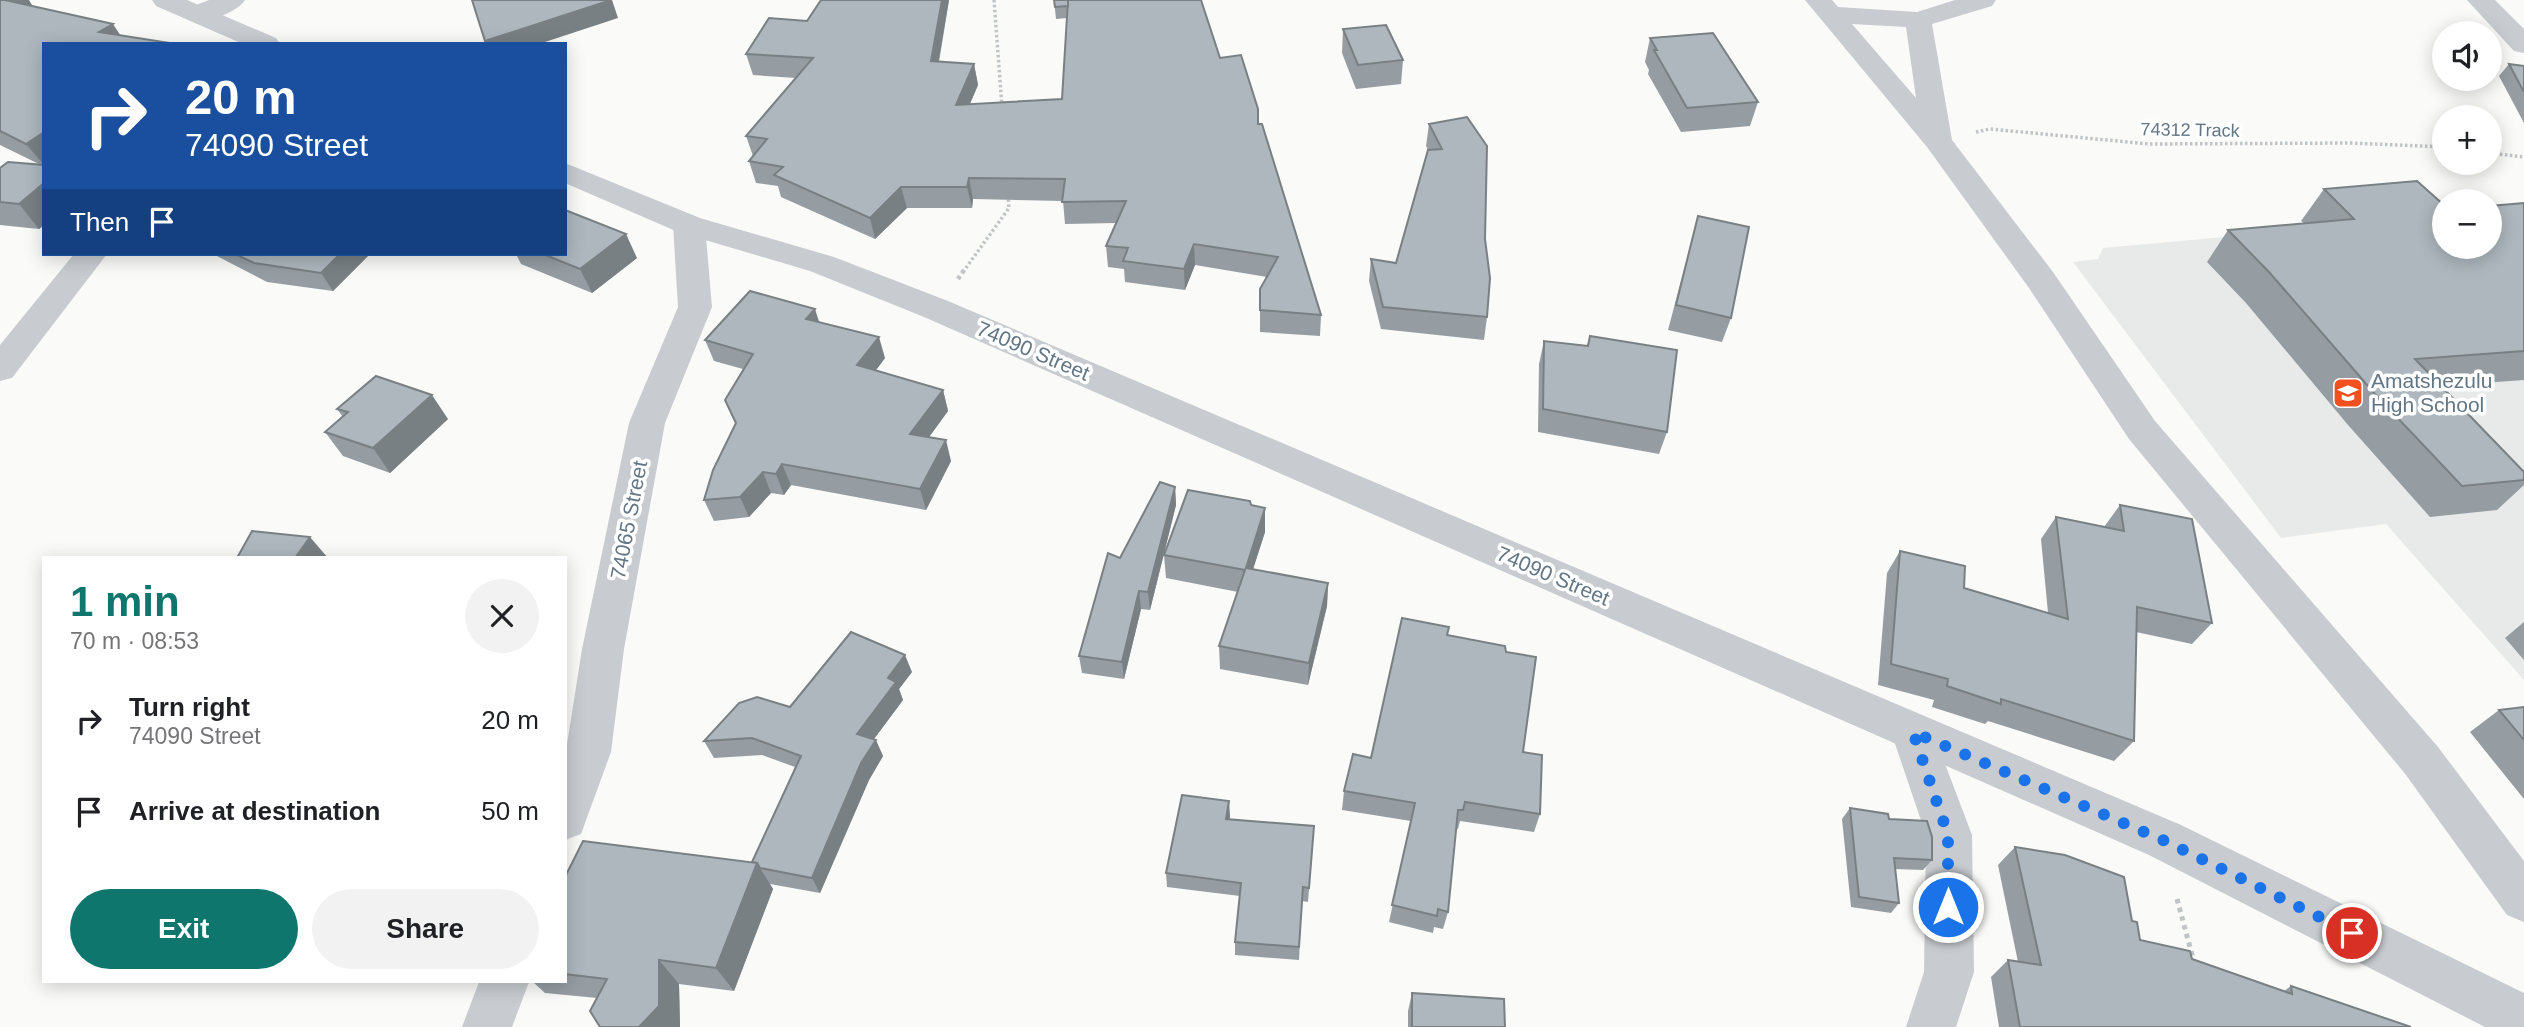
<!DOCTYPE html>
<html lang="en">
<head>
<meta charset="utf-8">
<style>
	:root { --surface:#fff; --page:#f2f2f2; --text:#202124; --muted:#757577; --accent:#0f766e }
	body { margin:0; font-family:Helvetica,sans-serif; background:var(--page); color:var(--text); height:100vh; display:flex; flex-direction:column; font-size:26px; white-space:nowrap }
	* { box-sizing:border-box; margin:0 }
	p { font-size:23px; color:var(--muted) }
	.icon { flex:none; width:38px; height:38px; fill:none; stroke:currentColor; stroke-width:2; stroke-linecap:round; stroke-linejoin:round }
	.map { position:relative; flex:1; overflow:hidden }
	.sheet { position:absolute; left:42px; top:556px; width:525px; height:427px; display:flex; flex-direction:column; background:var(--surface); border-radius:0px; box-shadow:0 4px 18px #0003 }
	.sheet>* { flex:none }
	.guide { position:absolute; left:42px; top:42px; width:525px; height:214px; border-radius:0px; box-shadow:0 4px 18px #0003; background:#1a4fa0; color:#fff; overflow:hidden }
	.tools { position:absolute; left:2432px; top:21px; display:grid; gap:14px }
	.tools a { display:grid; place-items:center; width:70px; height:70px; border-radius:50%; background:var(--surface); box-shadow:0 4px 18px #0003; font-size:35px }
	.pin { position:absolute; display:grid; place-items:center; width:60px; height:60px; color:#fff; margin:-30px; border:4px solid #fff; border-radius:50%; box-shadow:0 2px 7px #0007 }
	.me { position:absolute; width:77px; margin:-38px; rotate:0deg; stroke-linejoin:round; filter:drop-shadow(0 0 5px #0008) }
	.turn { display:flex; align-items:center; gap:24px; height:147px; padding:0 28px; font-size:32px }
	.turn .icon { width:91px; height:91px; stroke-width:2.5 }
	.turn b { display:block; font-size:49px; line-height:60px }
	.then { display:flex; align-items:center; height:66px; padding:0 28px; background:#0003; gap:14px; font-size:26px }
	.round { display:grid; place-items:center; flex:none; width:74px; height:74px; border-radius:37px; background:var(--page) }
	.summary { display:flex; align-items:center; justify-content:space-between; height:119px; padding:0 28px }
	h1 { font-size:42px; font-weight:600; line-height:52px; color:var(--accent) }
	.cta { display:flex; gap:14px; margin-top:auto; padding:14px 28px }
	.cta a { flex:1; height:80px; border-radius:42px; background:var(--accent); color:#fff; font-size:28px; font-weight:600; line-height:80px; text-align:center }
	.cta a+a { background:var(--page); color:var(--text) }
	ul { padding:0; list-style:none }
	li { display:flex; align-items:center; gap:21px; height:91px; padding:0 28px }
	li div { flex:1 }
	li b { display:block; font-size:26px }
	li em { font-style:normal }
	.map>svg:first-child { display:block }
</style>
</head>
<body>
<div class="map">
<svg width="2524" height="1027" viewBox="0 0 2524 1027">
	<rect width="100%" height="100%" fill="#fafaf8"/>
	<polygon fill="#e8e9e9" points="2524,210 2524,680 2386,524 2281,538 2073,262 2098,259 2103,248 2445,217 2445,247 2490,247"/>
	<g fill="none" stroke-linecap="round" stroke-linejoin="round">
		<g stroke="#c1c4c6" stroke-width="3.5" stroke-dasharray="2.5 2.5" stroke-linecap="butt">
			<polyline points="994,0 1002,107"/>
			<polyline points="1976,132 1990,129 2149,144 2350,143 2445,147"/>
			<polyline points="2490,153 2524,157"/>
			<polyline points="963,272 1009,208 1008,196"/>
		</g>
		<polyline stroke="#c1c4c6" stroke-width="4.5" stroke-dasharray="3.5 3.5" stroke-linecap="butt" points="958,279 964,270"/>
		<polyline stroke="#c1c4c6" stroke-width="5" stroke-dasharray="4.5 4.5" stroke-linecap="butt" points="2177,899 2194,962"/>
		<g fill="#c8ccd0" fill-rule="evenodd">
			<path d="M 209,0 L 245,0 C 236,14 203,24 188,20 L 184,14 L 188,8 Z"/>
			<path d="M 1805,0 L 1832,0 L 1838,7 L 1917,12 L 1955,0 L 1996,0 L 1992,6 L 1932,24 L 1952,140 L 2053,272 L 2155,421 L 2438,747 L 2524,861 L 2524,922 L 2507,915 L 2406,775 L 2129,439 L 2029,288 L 1927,147 ZM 1852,24 L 1906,27 L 1916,98 Z"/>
			<polygon points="2467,0 2495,0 2524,29 2524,53 2514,51"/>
			<polygon points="689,215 700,218 705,225 712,307 665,423 624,649 611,752 581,834 565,840 565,757 582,649 629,423 678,307 673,225 678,218"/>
			<polygon points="74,254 107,254 12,378 0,381 0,345"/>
			<polygon points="1913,713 1928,719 1972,835 1974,972 1956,1027 1906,1027 1924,972 1926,835 1891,732 1898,719"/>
			<polygon points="479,982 529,982 512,1027 462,1027"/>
		</g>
		<g fill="#c8ccd0" fill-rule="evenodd">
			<polygon points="152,0 187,0 276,38 280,44 243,44 156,6"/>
			<polygon points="565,163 700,218 834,257 948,301 2181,825 2524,993 2524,1027 2485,1027 2149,855 924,317 810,271 678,232 565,183"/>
		</g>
	</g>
	<g fill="#959da3">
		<polygon points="0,0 32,5 30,6 44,44 44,225 39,229 0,225 0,168 41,165 0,145"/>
		<polygon points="949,0 939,62 974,64 978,85 970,104 1062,99 1067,18 1056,19 1054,0 1220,58 1258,124 1321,315 1320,336 1260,332 1260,289 1267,277 1195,265 1185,290 1125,282 1124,269 1108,267 1106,246 1116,223 1065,224 1063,201 973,199 972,208 907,208 875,239 781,197 778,186 756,183 749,161 753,156 746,136 796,78 753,75 746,54 807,21"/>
		<polygon points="1343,29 1403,60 1401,84 1356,89 1342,53"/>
		<polygon points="1650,38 1758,102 1750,126 1681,132 1648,74 1649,70 1645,62"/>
		<polygon points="2509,64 2524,66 2524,123 2499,76"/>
		<polygon points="1467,117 1485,239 1487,317 1484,340 1381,329 1369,281 1371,259 1396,263 1428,150 1426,146 1429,124"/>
		<polygon points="2324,189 2445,247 2524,203 2524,380 2442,386 2524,472 2524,485 2497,510 2430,517 2348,425 2246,303 2207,262 2228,230 2304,223 2301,221"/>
		<polygon points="1698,216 1731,318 1722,342 1668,330"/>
		<polygon points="213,254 370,254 333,291 267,282"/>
		<polygon points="516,254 565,254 637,258 592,293 521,264"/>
		<polygon points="820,323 885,358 876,370 943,390 948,411 929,437 951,461 926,510 791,485 784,495 771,493 749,517 714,521 704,500 736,425 725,400 743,369 714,361 705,340"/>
		<polygon points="1590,336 1667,432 1659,454 1538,432 1539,364 1544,341 1587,346"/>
		<polygon points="337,409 448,419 390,473 343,456 325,432 343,417"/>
		<polygon points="1175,487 1176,505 1150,610 1141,609 1124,679 1082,673 1079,656 1120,558"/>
		<polygon points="1251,505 1265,532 1253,569 1328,583 1327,606 1308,685 1220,669 1219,646 1238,592 1166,578 1164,555"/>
		<polygon points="2120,505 2212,623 2192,644 2136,632 2134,741 2114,761 1988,721 1985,724 1932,707 1934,700 1878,685 1887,573 1900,551 1964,588 2048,613 2041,539 2056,517 2104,527"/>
		<polygon points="2524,622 2524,660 2505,638"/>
		<polygon points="1448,635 1523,752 1540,814 1534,832 1460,821 1458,829 1456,829 1448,912 1443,929 1434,927 1433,933 1389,922 1411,821 1342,810 1344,791 1371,758"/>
		<polygon points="912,672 899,689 903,700 874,739 883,756 869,780 820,893 770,884 773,889 734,991 679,984 680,1027 600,1027 597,998 545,993 533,982 565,982 565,877 752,862 795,767 762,755 714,758 704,741"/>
		<polygon points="2524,707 2524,799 2470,732 2499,710"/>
		<polygon points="1850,808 1889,819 1932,860 1923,870 1895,869 1899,903 1891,913 1851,907 1842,819"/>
		<polygon points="1230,816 1229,819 1314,826 1308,902 1302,901 1299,960 1235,955 1235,942 1240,896 1167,887 1166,873"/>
		<polygon points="2015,847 2132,921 2140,940 2284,991 2291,986 2411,1027 1999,1027 1991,977 2008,960 2018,962 1998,865"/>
		<polygon points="1412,993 1505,1027 1408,1027 1408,1011"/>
	</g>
	<g fill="#798084">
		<polygon points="0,0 29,0 32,5 3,18"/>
		<polygon points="612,0 618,18 539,44 486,44 485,41"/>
		<polygon points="942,0 949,0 935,82 931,61"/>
		<polygon points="113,24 126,44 99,32"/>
		<polygon points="974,64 978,85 960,126 956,105"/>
		<polygon points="44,132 44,165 26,144"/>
		<polygon points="969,178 973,199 972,208 967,187"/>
		<polygon points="44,183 44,225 39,229 19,204"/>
		<polygon points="901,187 907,208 875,239 870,218"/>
		<polygon points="626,234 637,258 592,293 580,269"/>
		<polygon points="1194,244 1195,265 1185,290 1184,269"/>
		<polygon points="340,254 370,254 333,291 321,273"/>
		<polygon points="815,309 822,331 806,319"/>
		<polygon points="879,337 885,358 864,386 857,365"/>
		<polygon points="943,390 948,411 916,455 910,434"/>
		<polygon points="432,395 448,419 390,473 373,448"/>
		<polygon points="946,440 951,461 926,510 920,489"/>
		<polygon points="782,464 791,485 784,495 776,474"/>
		<polygon points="763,472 771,493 749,517 740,497"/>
		<polygon points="1175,487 1176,505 1150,610 1148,592"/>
		<polygon points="1265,508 1265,532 1246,591 1246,568"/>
		<polygon points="310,537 328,558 295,558"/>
		<polygon points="1328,583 1327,606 1308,685 1309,663"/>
		<polygon points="1139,591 1141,609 1124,679 1122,662"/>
		<polygon points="905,655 912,672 899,689 903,700 865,751 857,734 888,678"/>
		<polygon points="876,740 883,756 869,780 820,893 812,878 861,763"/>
		<polygon points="1229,801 1230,816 1227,834 1226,819"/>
		<polygon points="757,863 773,889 734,991 716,968"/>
		<polygon points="659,960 679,984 680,1027 639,1027"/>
	</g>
	<g fill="#adb7bd" stroke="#798084" stroke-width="2">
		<polygon points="0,0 5,0 113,24 99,32 176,44 44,44 44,132 26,144 0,131"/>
		<polygon points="472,0 611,0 485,41"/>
		<polygon points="821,0 942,0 931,61 974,64 956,105 1062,99 1068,0 1201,0 1220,58 1241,55 1258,109 1258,124 1262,124 1321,315 1260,310 1260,289 1278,257 1194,244 1184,269 1123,261 1128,248 1106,246 1126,201 1062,202 1065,179 969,178 967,187 901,187 870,218 774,175 783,167 749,161 767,139 746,136 813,58 746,54 769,18 807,21"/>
		<polygon points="1054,0 1068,0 1068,6 1055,7"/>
		<polygon points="1386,25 1403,60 1358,65 1343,29"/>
		<polygon points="1713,33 1758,102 1687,108 1654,50 1657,50 1650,38"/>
		<polygon points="2509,64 2524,66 2524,92"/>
		<polygon points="1467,117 1487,146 1485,239 1490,278 1487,317 1383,307 1371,259 1396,263 1428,150 1442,149 1429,124"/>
		<polygon points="8,162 44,165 44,183 19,204 0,202 0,168"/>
		<polygon points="2417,181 2445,206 2445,247 2490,247 2490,206 2524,203 2524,351 2415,359 2524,472 2524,480 2462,486 2375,394 2269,272 2228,230 2354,219 2324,189"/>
		<polygon points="565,210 626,234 580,269 543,254 565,254"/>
		<polygon points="1698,216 1749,227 1731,318 1676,305"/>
		<polygon points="235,254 340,254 321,273 254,263"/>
		<polygon points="750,291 815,309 806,319 879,337 857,365 943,390 910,434 946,440 920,489 782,464 776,474 763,472 740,497 704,500 713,470 736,423 725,400 753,354 705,340"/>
		<polygon points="1590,336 1677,350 1667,432 1543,409 1544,341 1588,346"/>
		<polygon points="376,376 432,395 373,448 325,432 348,412 337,409"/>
		<polygon points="1160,482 1175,487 1148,592 1139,591 1122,662 1079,656 1108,553 1120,558"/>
		<polygon points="1188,490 1250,501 1251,505 1265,508 1246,568 1328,583 1309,663 1219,646 1245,570 1164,555"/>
		<polygon points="2120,505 2192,519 2212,623 2137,607 2134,741 2001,699 2001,704 1947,686 1948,679 1891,664 1900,551 1965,566 1964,588 2068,619 2056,517 2124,531"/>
		<polygon points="252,531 310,537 295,558 237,558"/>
		<polygon points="1402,618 1449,627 1447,635 1505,646 1506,652 1536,657 1523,752 1542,755 1540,814 1465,802 1463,810 1458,810 1448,912 1438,909 1437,916 1392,905 1415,803 1344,791 1353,754 1371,758"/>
		<polygon points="851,632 905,655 888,678 896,682 857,734 876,740 861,763 812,878 760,868 757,863 752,862 801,756 752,738 704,741 739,703 757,697 790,707"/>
		<polygon points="2524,707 2524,740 2499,710"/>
		<polygon points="1182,795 1229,801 1226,819 1314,826 1309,888 1303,887 1299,947 1235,942 1241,883 1166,873"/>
		<polygon points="1850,808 1888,814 1889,819 1927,821 1932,837 1932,860 1894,858 1899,903 1859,897"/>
		<polygon points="583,841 757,863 716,968 659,960 659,1006 639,1027 600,1027 590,1011 607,979 565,974 565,877"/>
		<polygon points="2015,847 2065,855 2124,877 2132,921 2137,922 2140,940 2190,951 2192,959 2292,994 2291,986 2411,1027 2020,1027 2008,960 2041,965"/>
		<polygon points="1412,993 1504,999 1505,1027 1412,1027"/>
	</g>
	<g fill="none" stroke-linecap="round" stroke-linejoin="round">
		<polyline stroke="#1a73e8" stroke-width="12" stroke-dasharray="0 21.6" points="1948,907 1948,835 1913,732 2165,841 2352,933"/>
	</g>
	<defs>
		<g id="school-square" transform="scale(1.575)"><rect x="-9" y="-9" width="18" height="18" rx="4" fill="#f25020" stroke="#fff"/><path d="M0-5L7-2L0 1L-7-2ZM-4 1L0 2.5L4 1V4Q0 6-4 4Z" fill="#fff"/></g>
	</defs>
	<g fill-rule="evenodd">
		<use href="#school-square" x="2348" y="393"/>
	</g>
	<g text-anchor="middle" stroke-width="7" stroke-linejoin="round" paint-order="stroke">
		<g font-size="18" fill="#627685" stroke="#fff">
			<text transform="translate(2190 130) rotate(1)" y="6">74312 Track</text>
		</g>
		<g font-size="21" fill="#627685" stroke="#fff">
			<text transform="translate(1033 351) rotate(23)" y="7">74090 Street</text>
			<text transform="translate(629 520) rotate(-79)" y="7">74065 Street</text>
			<text transform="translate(1553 576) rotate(23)" y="7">74090 Street</text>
		</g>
		<g font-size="21" fill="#627685" stroke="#fff" text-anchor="start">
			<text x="2371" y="388">Amatshezulu<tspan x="2371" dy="24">High School</tspan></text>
		</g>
	</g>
</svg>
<div class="tools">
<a><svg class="icon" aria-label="sound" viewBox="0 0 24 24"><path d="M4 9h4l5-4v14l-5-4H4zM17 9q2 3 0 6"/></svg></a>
<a>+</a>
<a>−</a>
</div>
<div class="pin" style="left:2352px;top:933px;background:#d93025"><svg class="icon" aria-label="arrive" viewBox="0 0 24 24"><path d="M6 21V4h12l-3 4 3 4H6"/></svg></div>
<svg class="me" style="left:1948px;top:907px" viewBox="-20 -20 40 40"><circle r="17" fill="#1a73e8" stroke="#fff" stroke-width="3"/><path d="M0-11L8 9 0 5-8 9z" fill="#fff"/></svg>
<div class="guide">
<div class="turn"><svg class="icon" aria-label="right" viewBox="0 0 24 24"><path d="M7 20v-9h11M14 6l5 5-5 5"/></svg><div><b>20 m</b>74090 Street</div></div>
<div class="then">Then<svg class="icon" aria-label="arrive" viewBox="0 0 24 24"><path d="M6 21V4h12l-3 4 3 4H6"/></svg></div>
</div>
<section class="sheet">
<div class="summary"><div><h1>1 min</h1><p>70 m · 08:53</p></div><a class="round"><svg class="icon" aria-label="close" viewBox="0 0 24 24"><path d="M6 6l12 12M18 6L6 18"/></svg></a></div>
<ul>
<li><svg class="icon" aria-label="right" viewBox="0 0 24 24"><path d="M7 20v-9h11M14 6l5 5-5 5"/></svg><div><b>Turn right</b><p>74090 Street</p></div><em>20 m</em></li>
<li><svg class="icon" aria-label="arrive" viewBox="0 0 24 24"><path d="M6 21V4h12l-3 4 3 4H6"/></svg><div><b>Arrive at destination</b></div><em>50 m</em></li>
</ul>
<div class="cta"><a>Exit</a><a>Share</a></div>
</section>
</div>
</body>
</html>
